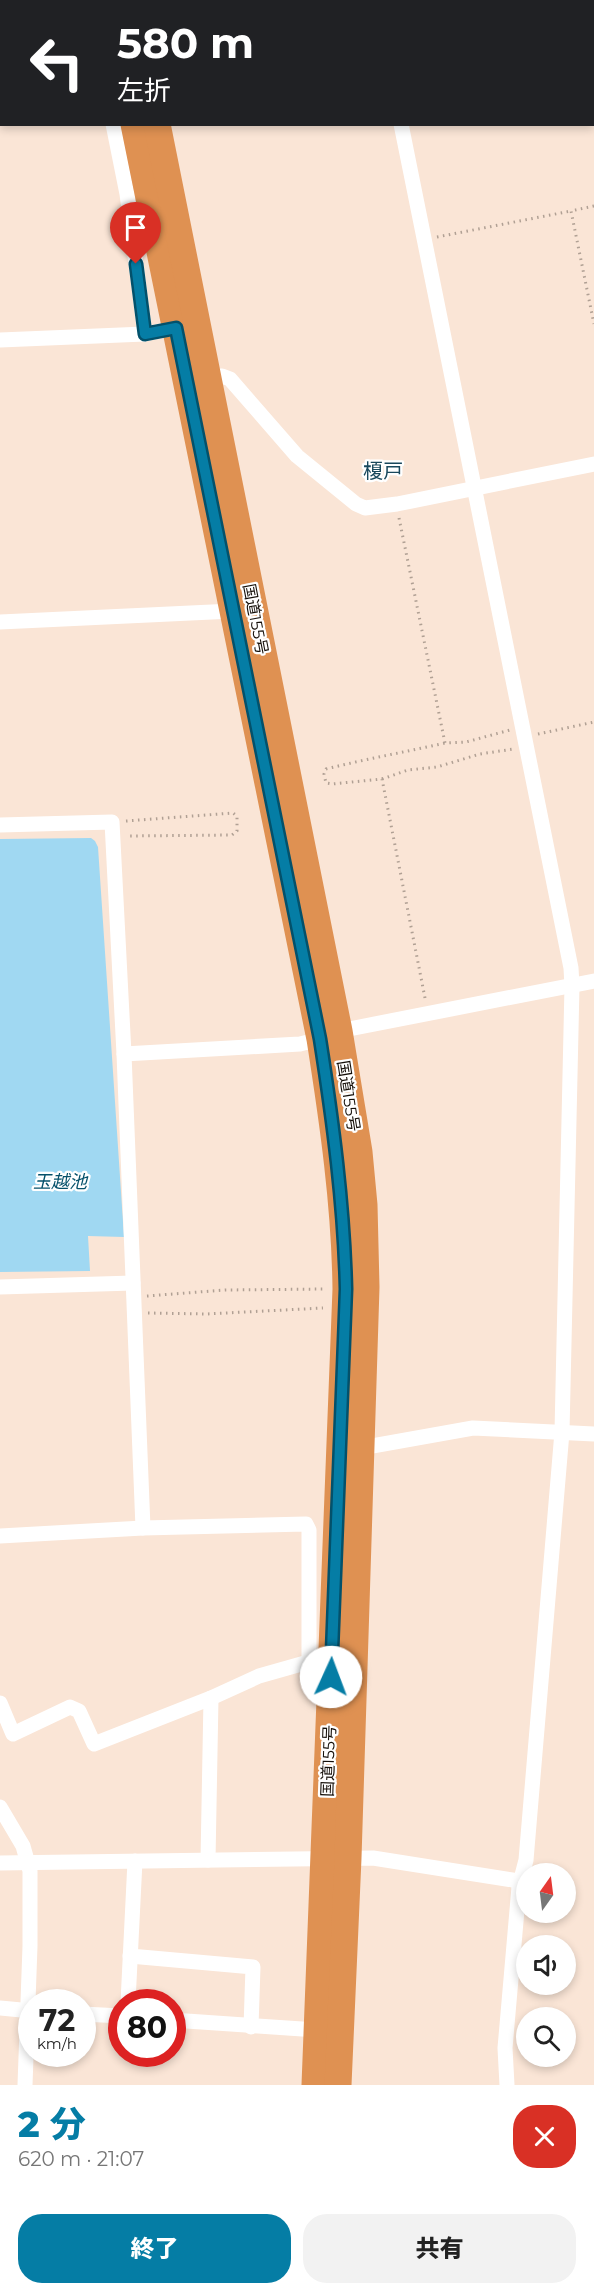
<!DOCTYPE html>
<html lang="ja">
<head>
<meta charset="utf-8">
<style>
	:root { --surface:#fff; --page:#f2f2f2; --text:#222; --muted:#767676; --accent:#057da5 }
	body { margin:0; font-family:Montserrat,"Noto Sans JP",sans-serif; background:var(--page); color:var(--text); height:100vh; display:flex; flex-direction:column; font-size:22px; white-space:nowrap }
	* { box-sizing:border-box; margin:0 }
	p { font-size:20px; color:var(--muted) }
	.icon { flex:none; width:33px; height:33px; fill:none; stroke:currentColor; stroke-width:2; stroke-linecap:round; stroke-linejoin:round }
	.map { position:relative; height:2085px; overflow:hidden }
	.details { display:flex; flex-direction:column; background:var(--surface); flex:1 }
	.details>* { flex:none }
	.top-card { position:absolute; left:0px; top:0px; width:594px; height:126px; box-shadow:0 3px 9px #0003; background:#202124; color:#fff; overflow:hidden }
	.needle { width:39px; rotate:14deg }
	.controls { position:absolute; left:516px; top:1863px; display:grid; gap:12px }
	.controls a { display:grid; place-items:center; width:60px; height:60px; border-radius:50%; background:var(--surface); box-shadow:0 3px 9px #0003; font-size:30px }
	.speed { position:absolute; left:18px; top:1989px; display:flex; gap:12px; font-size:30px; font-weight:700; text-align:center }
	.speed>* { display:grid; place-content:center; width:78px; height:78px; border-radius:50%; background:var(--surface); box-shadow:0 3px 9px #0003; line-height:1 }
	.speed small { font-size:15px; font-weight:400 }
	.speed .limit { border:9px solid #d22; background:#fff; color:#111 }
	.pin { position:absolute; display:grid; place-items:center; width:51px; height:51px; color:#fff; margin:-62px -26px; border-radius:50% 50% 50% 0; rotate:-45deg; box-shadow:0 0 6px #0007 }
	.pin .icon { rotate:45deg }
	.me { position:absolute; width:66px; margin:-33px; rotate:2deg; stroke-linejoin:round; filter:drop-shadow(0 0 4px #0008) }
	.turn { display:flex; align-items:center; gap:21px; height:126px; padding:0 18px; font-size:27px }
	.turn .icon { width:78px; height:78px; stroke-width:2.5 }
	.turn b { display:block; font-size:42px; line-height:51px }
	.round { display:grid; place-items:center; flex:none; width:63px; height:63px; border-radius:24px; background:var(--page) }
	.headline { display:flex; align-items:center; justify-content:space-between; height:102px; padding:0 18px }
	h1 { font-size:36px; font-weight:800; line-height:45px; color:var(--accent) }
	.action { display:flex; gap:12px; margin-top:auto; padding:12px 18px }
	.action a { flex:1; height:69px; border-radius:24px; background:var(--accent); color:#fff; font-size:24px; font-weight:800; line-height:69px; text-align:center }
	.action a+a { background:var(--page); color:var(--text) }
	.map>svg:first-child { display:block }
</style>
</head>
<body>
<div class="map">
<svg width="594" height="2085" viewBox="0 0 594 2085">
	<rect width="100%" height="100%" fill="#fae5d6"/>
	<polygon fill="#a0d8f2" points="91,838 95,841 98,847 124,1237 88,1236 90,1271 0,1272 0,839"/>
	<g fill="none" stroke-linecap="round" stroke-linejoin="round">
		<g stroke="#b0a094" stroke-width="3" stroke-dasharray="1.5 4.5" stroke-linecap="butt">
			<polyline points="594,206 571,211 594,324"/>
			<polyline points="437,237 571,211"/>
			<polyline points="399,518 445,743 466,742 510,730"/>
			<polyline points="538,734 594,722"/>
			<polyline points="382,779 408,770 437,767 480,754 514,749"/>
			<polyline points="126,821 233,813 237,816 237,831 232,835 128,836"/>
			<path d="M 425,998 L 382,779 L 332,784 L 326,783 L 324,774 L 326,769 C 366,759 405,752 445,743"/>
			<polyline points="147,1296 225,1290 326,1289"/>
			<polyline points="148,1313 206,1314 323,1308"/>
		</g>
		<g stroke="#fff" stroke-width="15">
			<polyline points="376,0 376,2"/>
			<polyline points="321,2 328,0"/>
			<polyline points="0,73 2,73"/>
			<polyline points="113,124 127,194 145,334"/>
			<polyline points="401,124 571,968 572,986 562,1432 526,1860 519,1887 505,2048 507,2085"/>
			<polyline points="0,340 145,334 176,328"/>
			<polyline points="208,378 222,376 230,379 297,456 356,504 365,508 397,504 594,464"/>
			<polyline points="0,622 233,611"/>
			<polyline points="0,825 112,822 124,1054 143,1528"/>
			<polyline points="339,1031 594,981"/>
			<polyline points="124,1054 300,1044 320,1039"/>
			<polyline points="0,1287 133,1283"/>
			<polyline points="361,1448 473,1428 594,1434"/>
			<polyline points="0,1536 143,1528 306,1524 309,1530 309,1662"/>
			<polyline points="0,1703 13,1734 70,1707 79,1711 94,1744 211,1698 259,1676 319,1659"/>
			<polyline points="0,1807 23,1846 30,1871 30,1946 25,2085"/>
			<polyline points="208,1860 211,1698"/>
			<polyline points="0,1863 373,1858 519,1881 519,1887"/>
			<polyline points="130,1956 253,1967 251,2027"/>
			<polyline points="128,2002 135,1861"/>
			<polyline points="0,2008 32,2011"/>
			<polyline points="82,2014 122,2016"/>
			<polyline points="172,2020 317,2030"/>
		</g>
		<g stroke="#df9152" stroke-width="27">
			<polyline points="110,0 110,2"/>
			<polyline points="133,0 133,2"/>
			<path d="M 134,124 L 320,1039 C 333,1122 345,1205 346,1289 L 315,2085"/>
			<polyline points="157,124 339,1031 359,1152 364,1205 366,1287 348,1858 338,2085"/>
		</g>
	</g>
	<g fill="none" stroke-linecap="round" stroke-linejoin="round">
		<g stroke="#03516b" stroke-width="15">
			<path id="route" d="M 136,264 L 145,334 L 176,328 L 320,1039 C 333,1122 344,1205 346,1289 L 331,1677"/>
		</g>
		<use href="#route" stroke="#057da5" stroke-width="10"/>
	</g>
	<g text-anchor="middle" stroke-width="4.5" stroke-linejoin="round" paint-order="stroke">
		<g font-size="16" fill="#150f09" stroke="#fff">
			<text transform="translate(256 619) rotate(79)" y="6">国道155号</text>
			<text transform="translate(349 1096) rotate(81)" y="6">国道155号</text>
			<text transform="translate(328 1761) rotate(-88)" y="6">国道155号</text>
		</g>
		<g font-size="18" font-style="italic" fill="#05516b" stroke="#fff">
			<text x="60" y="1188">玉越池</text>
		</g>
		<g font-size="20" fill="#19485c" stroke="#fff">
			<text x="383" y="478">榎戸</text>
		</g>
	</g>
</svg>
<div class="controls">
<a><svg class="needle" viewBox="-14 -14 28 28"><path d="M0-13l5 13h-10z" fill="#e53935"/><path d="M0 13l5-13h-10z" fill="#767676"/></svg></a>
<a><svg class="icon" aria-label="sound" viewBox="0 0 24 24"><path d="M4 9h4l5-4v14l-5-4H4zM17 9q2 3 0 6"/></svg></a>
<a><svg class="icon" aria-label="search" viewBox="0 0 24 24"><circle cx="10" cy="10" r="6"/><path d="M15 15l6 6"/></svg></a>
</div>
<div class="speed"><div>72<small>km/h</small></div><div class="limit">80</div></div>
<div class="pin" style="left:136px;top:264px;background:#d93025"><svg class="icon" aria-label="arrive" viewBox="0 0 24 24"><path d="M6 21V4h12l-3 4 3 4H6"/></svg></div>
<svg class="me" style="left:331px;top:1677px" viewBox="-20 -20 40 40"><circle r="19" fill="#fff"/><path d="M0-13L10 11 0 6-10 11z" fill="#057da5"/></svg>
<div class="top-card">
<div class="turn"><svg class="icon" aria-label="left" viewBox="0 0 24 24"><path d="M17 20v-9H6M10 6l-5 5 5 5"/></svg><div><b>580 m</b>左折</div></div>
</div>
</div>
<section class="details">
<div class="headline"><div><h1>2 分</h1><p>620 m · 21:07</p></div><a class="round" style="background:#d93025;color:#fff"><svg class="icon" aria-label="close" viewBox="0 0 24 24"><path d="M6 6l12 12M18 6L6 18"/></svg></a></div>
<div class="action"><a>終了</a><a>共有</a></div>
</section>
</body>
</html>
